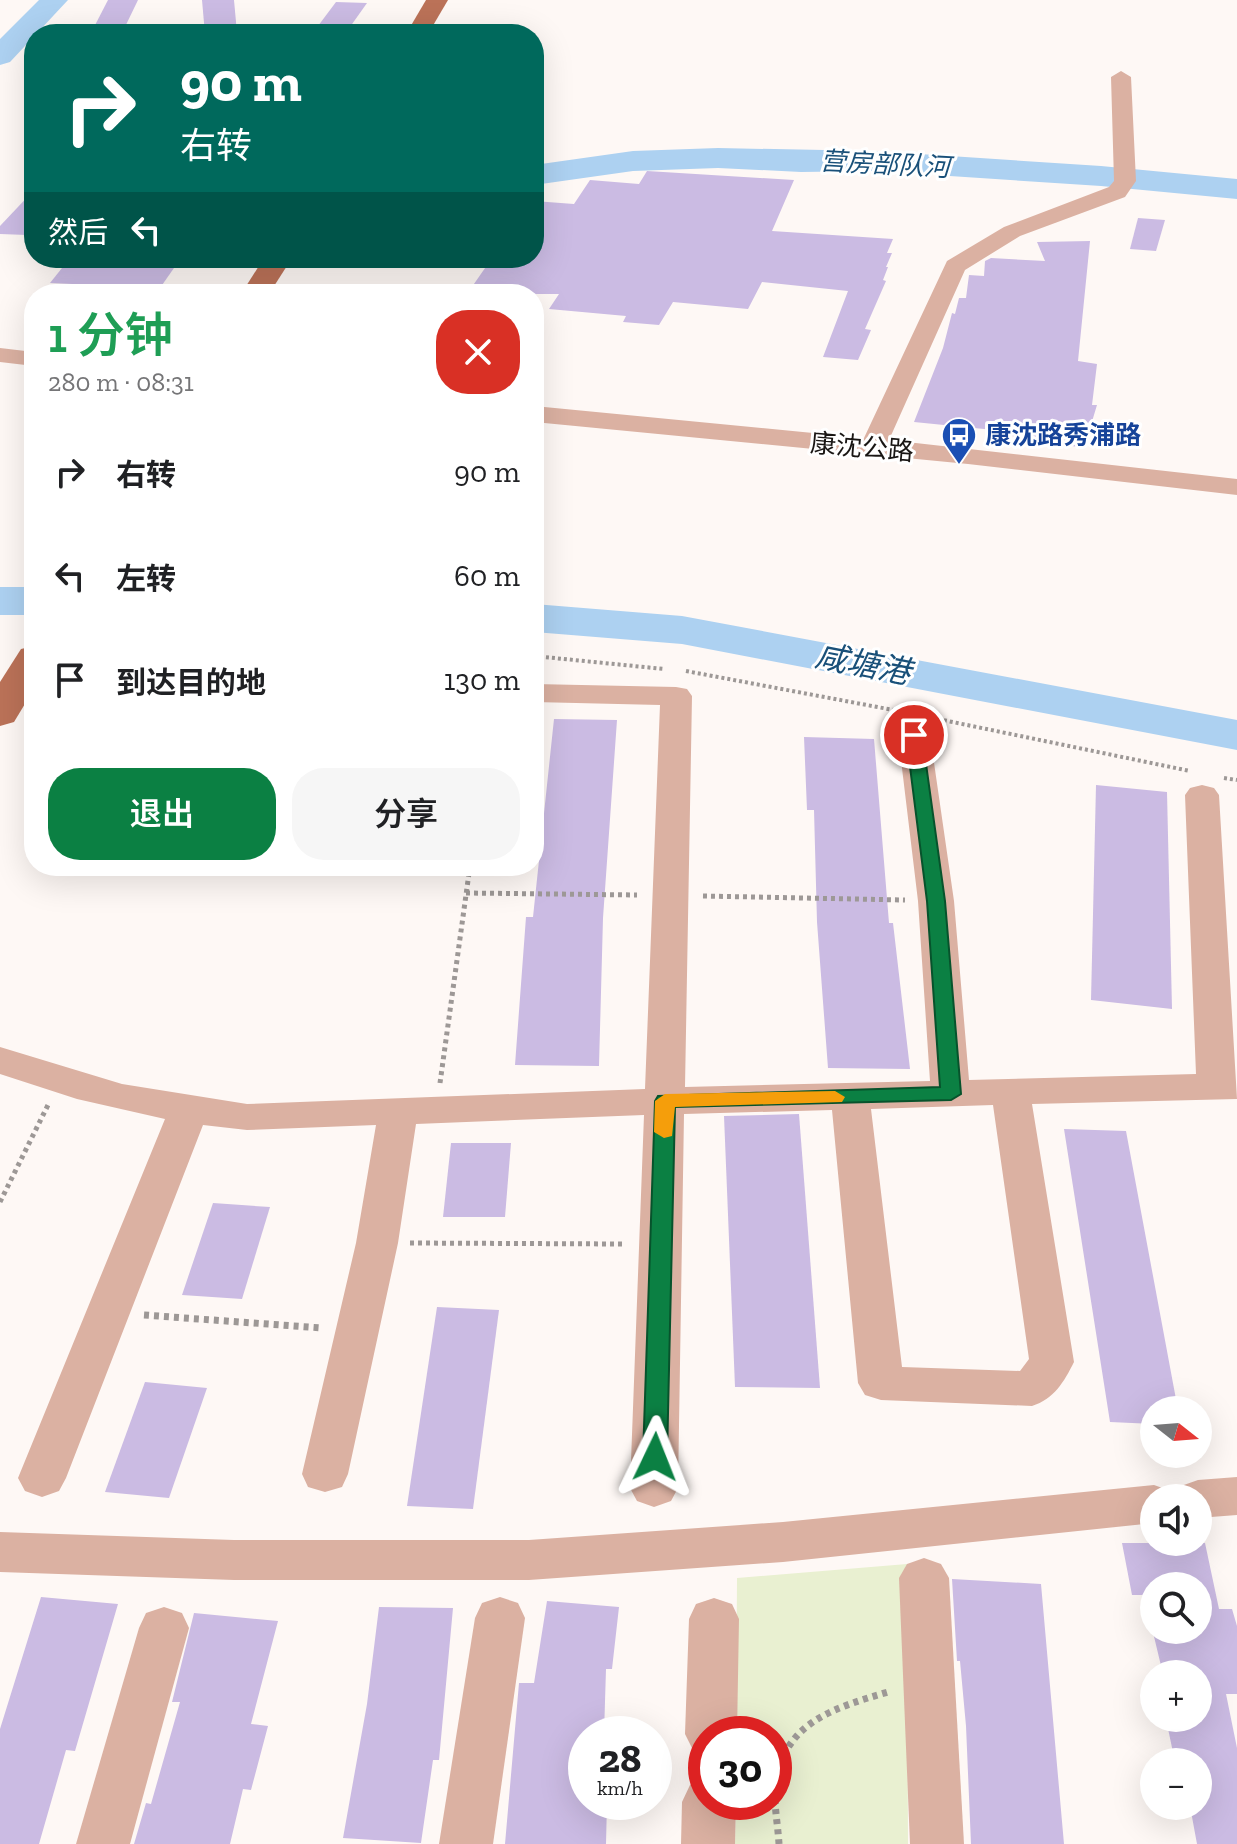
<!DOCTYPE html>
<html lang="zh">
<head>
<meta charset="utf-8">
<style>
	:root { --surface:#fff; --page:#f6f6f6; --text:#202124; --muted:#757577; --accent:#0b8043 }
	body { margin:0; font-family:"Zilla Slab","Noto Sans SC",serif; background:var(--page); color:var(--text); height:100vh; display:flex; flex-direction:column; font-size:30px; white-space:nowrap }
	* { box-sizing:border-box; margin:0 }
	p { font-size:26px; color:var(--muted) }
	.icon { flex:none; width:44px; height:44px; fill:none; stroke:currentColor; stroke-width:2; stroke-linecap:round; stroke-linejoin:round }
	.map { position:relative; flex:1; overflow:hidden }
	.side { position:absolute; left:24px; top:284px; width:520px; height:592px; display:flex; flex-direction:column; background:var(--surface); border-radius:32px; box-shadow:0 8px 32px #0002 }
	.side>* { flex:none }
	.hud { position:absolute; left:24px; top:24px; width:520px; height:244px; border-radius:32px; box-shadow:0 8px 32px #0002; background:#00695c; color:#fff; overflow:hidden }
	.needle { width:52px; rotate:107deg }
	.tools { position:absolute; left:1140px; top:1396px; display:grid; gap:16px }
	.tools a { display:grid; place-items:center; width:72px; height:72px; border-radius:50%; background:var(--surface); box-shadow:0 8px 32px #0002; font-size:40px }
	.speed { position:absolute; left:568px; top:1716px; display:flex; gap:16px; font-size:40px; font-weight:700; text-align:center }
	.speed>* { display:grid; place-content:center; width:104px; height:104px; border-radius:50%; background:var(--surface); box-shadow:0 8px 32px #0002; line-height:1 }
	.speed small { font-size:20px; font-weight:400 }
	.speed .limit { border:12px solid #d22; background:#fff; color:#111 }
	.pin { position:absolute; display:grid; place-items:center; width:68px; height:68px; color:#fff; margin:-34px; border:4px solid #fff; border-radius:50%; box-shadow:0 2px 8px #0007 }
	.me { position:absolute; width:88px; margin:-44px; rotate:2deg; stroke-linejoin:round; filter:drop-shadow(0 0 6px #0008) }
	.turn { display:flex; align-items:center; gap:28px; height:168px; padding:0 24px; font-size:36px }
	.turn .icon { width:104px; height:104px; stroke-width:2.5 }
	.turn b { display:block; font-size:56px; line-height:68px }
	.then { display:flex; align-items:center; height:76px; padding:0 24px; background:#0003; gap:16px; font-size:30px }
	.round { display:grid; place-items:center; flex:none; width:84px; height:84px; border-radius:32px; background:var(--page) }
	.overview { display:flex; align-items:center; justify-content:space-between; height:136px; padding:0 24px }
	h1 { font-size:48px; font-weight:600; line-height:60px; color:#1e9e55 }
	.action { display:flex; gap:16px; margin-top:auto; padding:16px 24px }
	.action a { flex:1; height:92px; border-radius:32px; background:var(--accent); color:#fff; font-size:32px; font-weight:600; line-height:92px; text-align:center }
	.action a+a { background:var(--page); color:var(--text) }
	ul { padding:0; list-style:none }
	li { display:flex; align-items:center; gap:24px; height:104px; padding:0 24px }
	li div { flex:1 }
	li b { display:block; font-size:30px }
	li em { font-style:normal }
	.map>svg:first-child { display:block }
</style>
</head>
<body>
<div class="map">
<svg width="1237" height="1844" viewBox="0 0 1237 1844">
	<rect width="100%" height="100%" fill="#fef8f5"/>
	<polygon fill="#e9f0d1" points="907,1564 908,1844 735,1844 736,1802 774,1802 774,1734 736,1734 737,1578"/>
	<g fill="none" stroke-linecap="round" stroke-linejoin="round">
		<g fill="#add1f1" fill-rule="evenodd">
			<polygon points="39,0 68,0 10,62 0,65 0,39"/>
			<polygon points="718,148 874,151 1101,166 1237,179 1237,199 1101,186 874,171 801,172 718,168 633,171 534,185 534,165 633,151"/>
			<rect x="0" y="587" width="34" height="28"/>
			<polygon points="534,604 682,616 1237,720 1237,750 682,644 534,632"/>
		</g>
	</g>
	<g fill="#cbbbe3" fill-rule="evenodd">
		<polygon points="108,0 138,0 123,31 92,31"/>
		<polygon points="202,0 234,0 237,33 205,34"/>
		<polygon points="336,2 367,3 345,34 312,34"/>
		<polygon points="647,171 794,180 772,231 893,239 887,253 892,253 886,267 888,267 883,280 886,281 865,329 871,330 858,360 823,357 848,291 762,282 748,309 673,302 659,325 623,322 626,316 549,309 559,294 467,294 492,258 534,258 534,201 574,204 590,180 639,184"/>
		<polygon points="34,190 34,228 27,235 0,234 0,226"/>
		<polygon points="1138,218 1165,220 1156,251 1130,249"/>
		<polygon points="1090,241 1078,361 1097,364 1092,405 1097,405 1084,448 1012,436 1014,432 914,422 943,348 952,313 955,314 959,298 966,298 969,275 984,276 985,261 991,258 1045,261 1037,242"/>
		<polygon points="70,258 181,258 160,288 50,283"/>
		<polygon points="554,719 617,720 603,918 599,1066 515,1065 526,917 533,917"/>
		<polygon points="804,737 874,739 889,923 893,923 910,1069 828,1068 817,922 814,810 807,810"/>
		<polygon points="1096,785 1167,792 1172,1009 1091,1000"/>
		<polygon points="799,1114 820,1388 735,1387 724,1116"/>
		<polygon points="1064,1129 1126,1131 1178,1410 1154,1410 1154,1424 1110,1422"/>
		<polygon points="451,1143 511,1143 505,1217 443,1217"/>
		<polygon points="213,1203 270,1207 242,1299 182,1295"/>
		<polygon points="437,1307 499,1310 473,1509 407,1506"/>
		<polygon points="145,1382 207,1388 169,1498 105,1492"/>
		<path d="M 1122,1543 L 1205,1543 L 1219,1609 L 1232,1609 L 1237,1626 L 1237,1694 L 1226,1694 L 1237,1748 L 1237,1844 L 1197,1844 L 1190,1806 L 1198,1806 L 1198,1762 L 1175,1762 L 1166,1719 L 1198,1718 L 1198,1674 L 1163,1674 L 1144,1595 L 1132,1595 ZM 1154,1586 L 1198,1586 L 1198,1630 L 1154,1630 Z"/>
		<polygon points="952,1579 1041,1584 1064,1844 971,1844 966,1726 960,1661 957,1661"/>
		<polygon points="41,1597 118,1604 75,1751 66,1750 39,1844 0,1844 0,1729"/>
		<polygon points="547,1601 619,1607 612,1669 606,1669 604,1734 586,1734 586,1802 607,1802 606,1844 505,1844 519,1683 534,1683"/>
		<polygon points="379,1607 453,1608 439,1760 433,1760 421,1843 343,1838 367,1704"/>
		<polygon points="194,1613 278,1621 251,1724 268,1726 251,1790 243,1789 230,1844 134,1844 146,1803 151,1804 180,1702 172,1702"/>
	</g>
	<g fill="none" stroke-linecap="round" stroke-linejoin="round">
		<g stroke="#9d9896" stroke-width="4" stroke-dasharray="3 3" stroke-linecap="butt">
			<polyline points="534,656 664,669"/>
			<polyline points="686,671 904,712"/>
			<polyline points="938,719 1190,771"/>
			<polyline points="1224,778 1237,780"/>
		</g>
		<g stroke="#9d9896" stroke-width="5" stroke-dasharray="4 4" stroke-linecap="butt">
			<polyline points="466,893 637,895"/>
			<polyline points="703,896 905,900"/>
			<polyline points="440,1083 470,866"/>
			<polyline points="0,1202 48,1105"/>
			<polyline points="410,1243 624,1244"/>
		</g>
		<g stroke="#9d9896" stroke-width="7" stroke-dasharray="5 5" stroke-linecap="butt">
			<polyline points="144,1315 322,1328"/>
			<path d="M 779,1844 C 778,1826 774,1806 775,1788 C 782,1723 833,1708 888,1692"/>
		</g>
		<g fill="#dbb1a2" fill-rule="evenodd">
			<polygon points="1121,71 1131,77 1136,181 1125,197 1020,236 965,270 889,440 1237,479 1237,495 968,464 534,422 534,406 864,438 947,261 1004,227 1109,187 1114,181 1111,77"/>
			<polygon points="0,348 34,352 34,366 0,362"/>
			<path d="M 534,684 L 676,687 L 687,689 L 692,696 L 685,1087 L 930,1081 L 918,901 L 898,735 L 903,728 L 914,725 L 925,728 L 930,735 L 954,901 L 969,1080 L 1196,1074 L 1185,795 L 1190,788 L 1202,785 L 1214,788 L 1219,795 L 1237,1099 L 1032,1104 L 1074,1362 C 1064,1382 1054,1399 1032,1406 L 881,1400 L 865,1395 L 858,1383 L 832,1110 L 684,1114 L 678,1488 L 671,1501 L 654,1507 L 637,1501 L 630,1488 L 644,1115 L 416,1124 L 398,1243 L 348,1474 L 342,1487 L 325,1492 L 308,1487 L 302,1474 L 356,1243 L 376,1125 L 247,1130 L 203,1125 L 66,1478 L 59,1491 L 42,1497 L 25,1491 L 18,1478 L 165,1119 L 77,1099 L 0,1074 L 0,1047 L 122,1084 L 247,1104 L 645,1089 L 660,705 L 534,702 ZM 993,1105 L 1029,1359 L 1020,1371 L 902,1367 L 871,1109 Z"/>
			<polygon points="1237,1477 1237,1515 1198,1518 1198,1498 1175,1498 1181,1486 1198,1480"/>
			<polygon points="1154,1485 1171,1491 1175,1498 1154,1498 1154,1523 783,1562 529,1580 234,1580 0,1572 0,1532 234,1540 529,1540 783,1522"/>
			<polygon points="924,1558 941,1564 949,1578 964,1844 910,1844 899,1578 907,1564"/>
			<polygon points="500,1597 518,1603 525,1618 493,1844 439,1844 475,1618 482,1603"/>
			<polygon points="714,1598 732,1604 739,1619 737,1734 706,1734 706,1755 693,1750 685,1734 689,1619 696,1604"/>
			<polygon points="164,1607 182,1613 189,1628 130,1844 76,1844 139,1628 146,1613"/>
			<polygon points="706,1779 706,1802 736,1802 735,1844 681,1844 682,1802 690,1785"/>
		</g>
		<g fill="#bb7258" fill-rule="evenodd">
			<polygon points="426,0 448,0 428,34 406,34"/>
			<polygon points="264,258 292,258 269,294 241,294"/>
			<polygon points="34,646 34,689 14,722 0,726 0,682 21,649"/>
		</g>
	</g>
	<polygon fill="#0b8043" stroke="#07532c" stroke-width="2" points="914,730 922,735 945,901 961,1094 951,1100 675,1107 667,1457 663,1464 655,1467 646,1464 643,1457 655,1101 658,1096 940,1087 927,901 906,735"/>
	<polygon fill="#f59e0b" points="835,1091 845,1097 842,1102 675,1107 672,1136 664,1138 654,1132 655,1101 665,1094"/>
	<defs>
		<g id="bus-pin" transform="scale(1.8)"><path d="M0 17L-7.5 6A9.5 9.5 0 1 1 7.5 6Z" fill="#1a4fb4" stroke="#fff"/><path d="M-5-6H5V4H4V6H2V4H-2V6H-4V4H-5ZM-3.5-4V0h7V-4ZM-3.5 1.2v1.5H-2V1.2ZM2 1.2v1.5H3.5V1.2Z" fill="#fff"/></g>
	</defs>
	<g fill-rule="evenodd">
		<use href="#bus-pin" x="959" y="435"/>
	</g>
	<g text-anchor="middle" stroke-width="6" stroke-linejoin="round" paint-order="stroke">
		<g font-size="26" font-style="italic" fill="#195079" stroke="#fff">
			<text transform="translate(885 164) rotate(3)" y="9">营房部队河</text>
		</g>
		<g font-size="26" font-weight="bold" fill="#164399" stroke="#fff" text-anchor="start">
			<text x="985" y="444">康沈路秀浦路</text>
		</g>
		<g font-size="26" fill="#191614" stroke="#fff">
			<text transform="translate(862 447) rotate(5)" y="9">康沈公路</text>
		</g>
		<g font-size="32" font-style="italic" fill="#195079" stroke="#fff">
			<text transform="translate(863 664) rotate(11)" y="11">咸塘港</text>
		</g>
	</g>
</svg>
<div class="tools">
<a><svg class="needle" viewBox="-14 -14 28 28"><path d="M0-13l5 13h-10z" fill="#e53935"/><path d="M0 13l5-13h-10z" fill="#757577"/></svg></a>
<a><svg class="icon" aria-label="sound" viewBox="0 0 24 24"><path d="M4 9h4l5-4v14l-5-4H4zM17 9q2 3 0 6"/></svg></a>
<a><svg class="icon" aria-label="search" viewBox="0 0 24 24"><circle cx="10" cy="10" r="6"/><path d="M15 15l6 6"/></svg></a>
<a>+</a>
<a>−</a>
</div>
<div class="speed"><div>28<small>km/h</small></div><div class="limit">30</div></div>
<div class="pin" style="left:914px;top:735px;background:#d93025"><svg class="icon" aria-label="arrive" viewBox="0 0 24 24"><path d="M6 21V4h12l-3 4 3 4H6"/></svg></div>
<svg class="me" style="left:655px;top:1457px" viewBox="-20 -20 40 40"><path d="M0-17L14 15 0 8-14 15z" fill="#0b8043" stroke="#fff" stroke-width="4"/></svg>
<div class="hud">
<div class="turn"><svg class="icon" aria-label="right" viewBox="0 0 24 24"><path d="M7 20v-9h11M14 6l5 5-5 5"/></svg><div><b>90 m</b>右转</div></div>
<div class="then">然后<svg class="icon" aria-label="left" viewBox="0 0 24 24"><path d="M17 20v-9H6M10 6l-5 5 5 5"/></svg></div>
</div>
<section class="side">
<div class="overview"><div><h1>1 分钟</h1><p>280 m · 08:31</p></div><a class="round" style="background:#d93025;color:#fff"><svg class="icon" aria-label="close" viewBox="0 0 24 24"><path d="M6 6l12 12M18 6L6 18"/></svg></a></div>
<ul>
<li><svg class="icon" aria-label="right" viewBox="0 0 24 24"><path d="M7 20v-9h11M14 6l5 5-5 5"/></svg><div><b>右转</b></div><em>90 m</em></li>
<li><svg class="icon" aria-label="left" viewBox="0 0 24 24"><path d="M17 20v-9H6M10 6l-5 5 5 5"/></svg><div><b>左转</b></div><em>60 m</em></li>
<li><svg class="icon" aria-label="arrive" viewBox="0 0 24 24"><path d="M6 21V4h12l-3 4 3 4H6"/></svg><div><b>到达目的地</b></div><em>130 m</em></li>
</ul>
<div class="action"><a>退出</a><a>分享</a></div>
</section>
</div>
</body>
</html>
